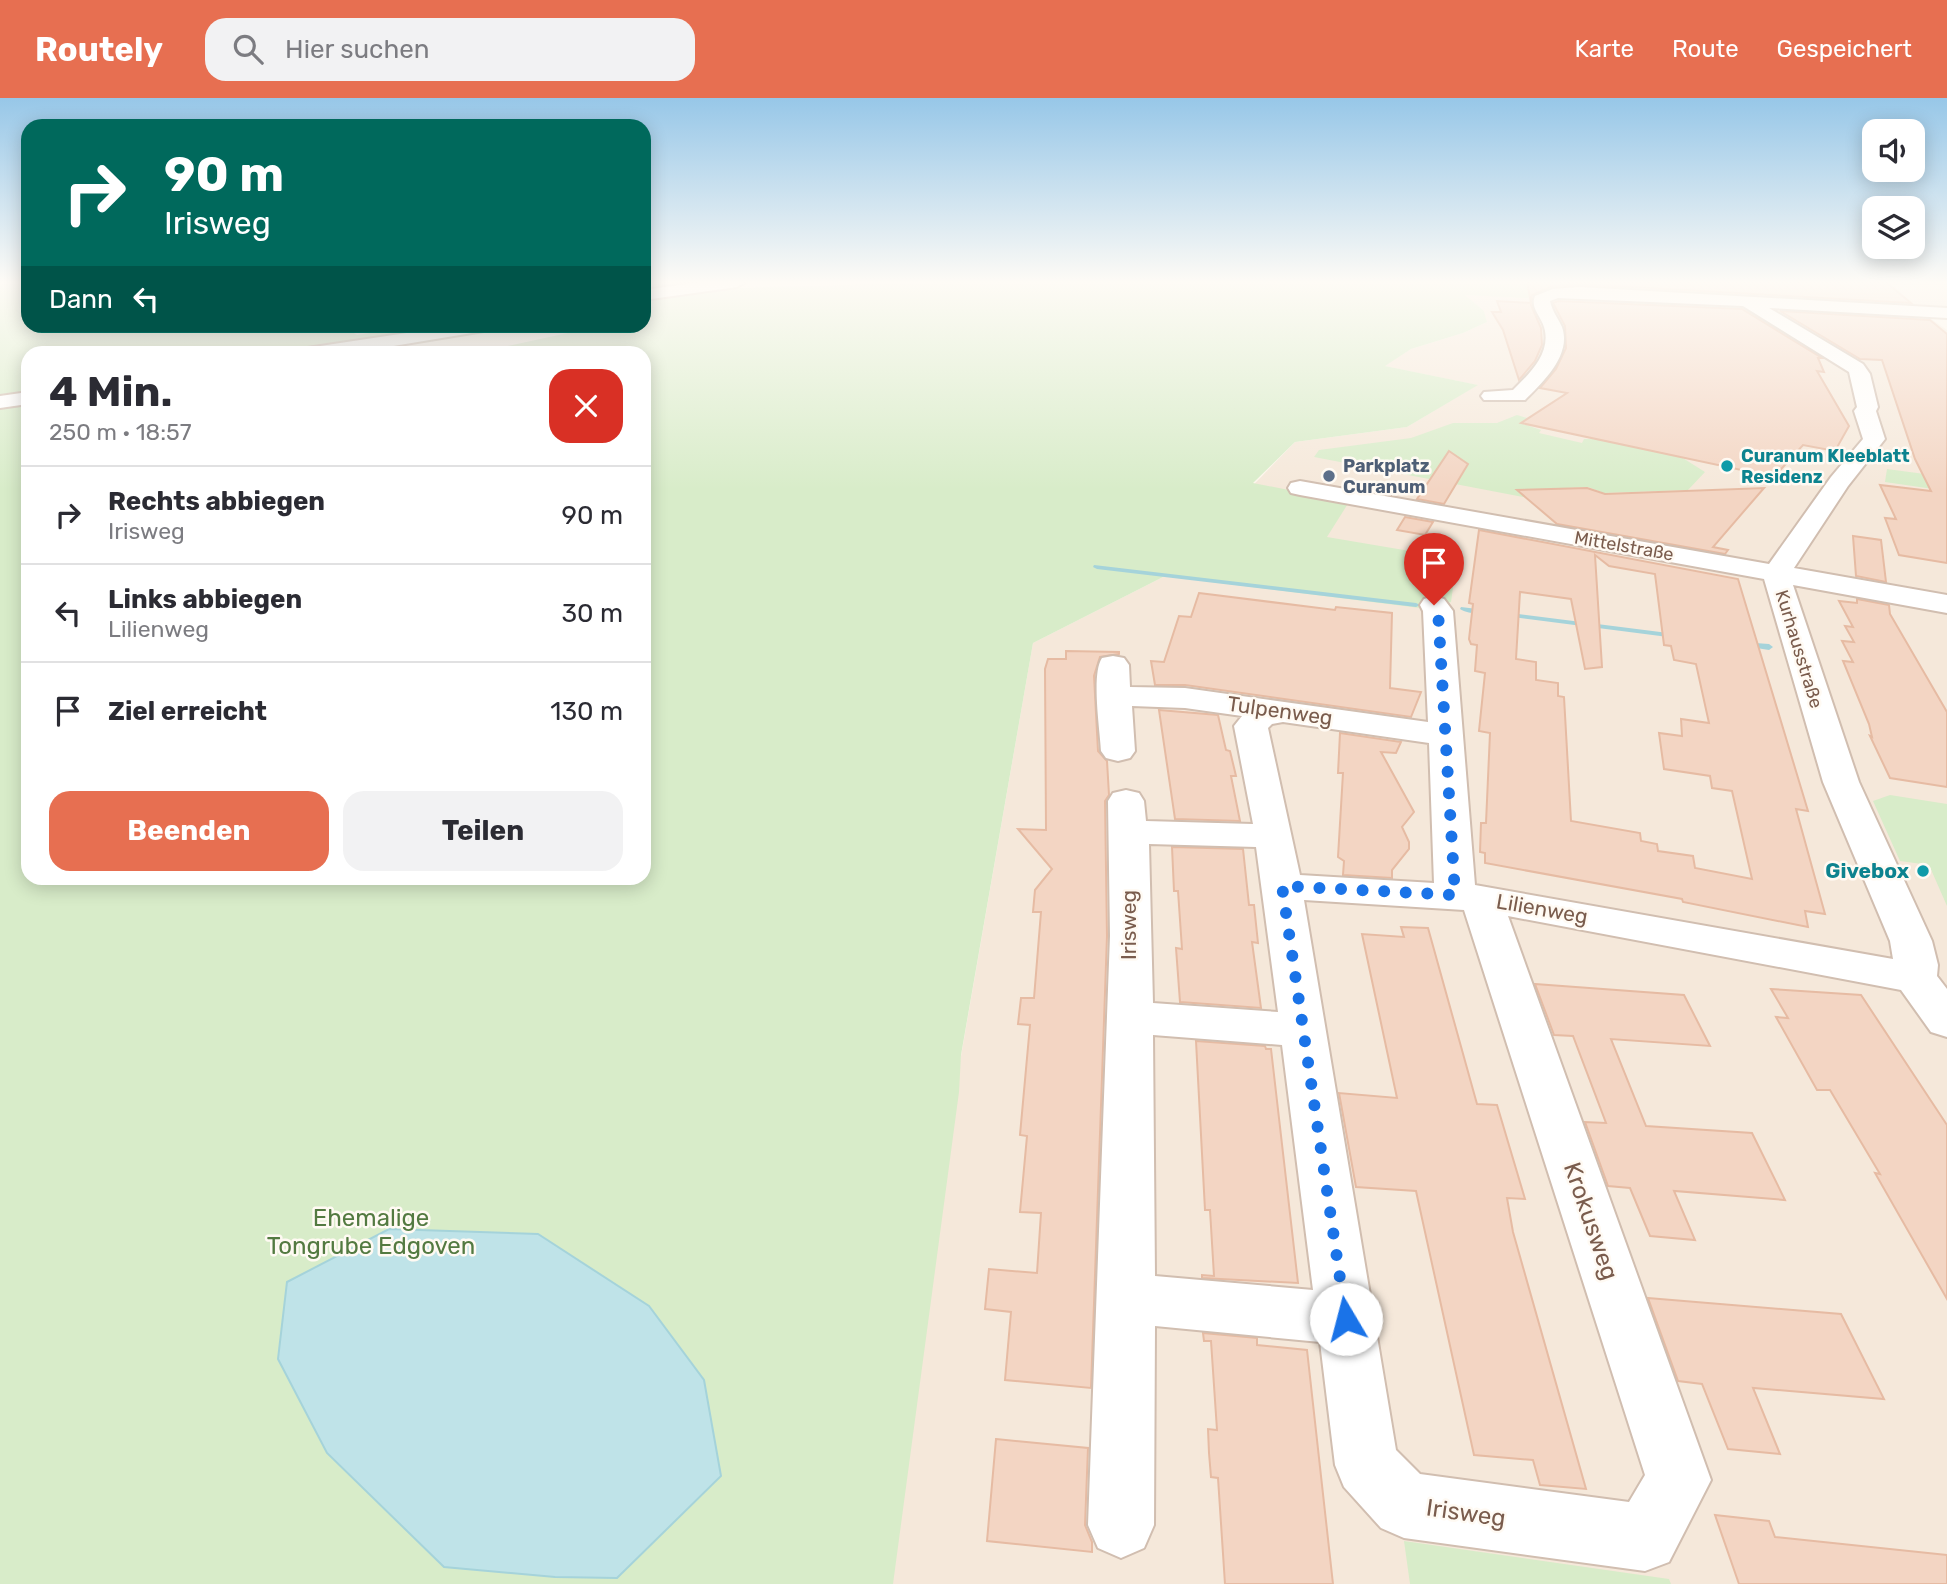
<!DOCTYPE html>
<html lang="de">
<head>
<meta charset="utf-8">
<style>
	:root { --surface:#fff; --page:#f2f2f3; --text:#2b2b33; --muted:#7c7c81; --line:#e1e1e2; --accent:#e76f51 }
	body { margin:0; font-family:Rubik,sans-serif; background:var(--page); color:var(--text); height:100vh; display:flex; flex-direction:column; font-size:26px; white-space:nowrap }
	* { box-sizing:border-box; margin:0 }
	p { font-size:23px; color:var(--muted) }
	.icon { flex:none; width:38px; height:38px; fill:none; stroke:currentColor; stroke-width:2; stroke-linecap:round; stroke-linejoin:round }
	.map { position:relative; flex:1; overflow:hidden }
	.drawer { position:absolute; left:21px; top:248px; width:630px; height:539px; display:flex; flex-direction:column; background:var(--surface); border-radius:21px; box-shadow:0 4px 18px #0003 }
	.drawer>* { flex:none }
	.hud { position:absolute; left:21px; top:21px; width:630px; height:214px; border-radius:21px; box-shadow:0 4px 18px #0003; background:#00695c; color:#fff; overflow:hidden }
	.tools { position:absolute; left:1862px; top:21px; display:grid; gap:14px }
	.tools a { display:grid; place-items:center; width:63px; height:63px; border-radius:14px; background:var(--surface); box-shadow:0 4px 18px #0003; font-size:35px }
	.pin { position:absolute; display:grid; place-items:center; width:60px; height:60px; color:#fff; margin:-72px -30px; border-radius:50% 50% 50% 0; rotate:-45deg; box-shadow:0 0 7px #0007 }
	.pin .icon { rotate:45deg }
	.me { position:absolute; width:77px; margin:-38px; rotate:352deg; stroke-linejoin:round; filter:drop-shadow(0 0 5px #0008) }
	.turn { display:flex; align-items:center; gap:24px; height:147px; padding:0 28px; font-size:32px }
	.turn .icon { width:91px; height:91px; stroke-width:2.5 }
	.turn b { display:block; font-size:49px; line-height:60px }
	.then { display:flex; align-items:center; height:66px; padding:0 28px; background:#0003; gap:14px; font-size:26px }
	.round { display:grid; place-items:center; flex:none; width:74px; height:74px; border-radius:21px; background:var(--page) }
	.headline { display:flex; align-items:center; justify-content:space-between; height:119px; padding:0 28px }
	h1 { font-size:42px; font-weight:700; line-height:52px }
	.action { display:flex; gap:14px; margin-top:auto; padding:14px 28px }
	.action a { flex:1; height:80px; border-radius:21px; background:var(--accent); color:#fff; font-size:28px; font-weight:700; line-height:80px; text-align:center }
	.action a+a { background:var(--page); color:var(--text) }
	ul { padding:0; list-style:none }
	li { display:flex; align-items:center; gap:21px; height:98px; padding:0 28px; border-top:2px solid var(--line) }
	li div { flex:1 }
	li b { display:block; font-size:26px }
	li em { font-style:normal }
	header { display:flex; align-items:center; gap:42px; box-sizing:border-box; height:98px; padding:0 35px; background:var(--accent); color:#fff }
	header strong { font-size:33px }
	nav { display:flex; gap:38px; margin-inline-start:auto; font-size:24px }
	.search { width:490px; height:63px; background:var(--page); display:flex; align-items:center; gap:18px; box-sizing:border-box; padding:0 24px; border-radius:21px; color:var(--muted); font-size:26px }
	.map>svg:first-child { display:block }
</style>
</head>
<body>
<header>
<strong>Routely</strong>
<div class="search"><svg class="icon" aria-label="search" viewBox="0 0 24 24"><circle cx="10" cy="10" r="6"/><path d="M15 15l6 6"/></svg>Hier suchen</div>
<nav><a>Karte</a><a>Route</a><a>Gespeichert</a></nav>
</header>
<div class="map">
<svg width="1947" height="1486" viewBox="0 0 1947 1486">
	<rect width="100%" height="100%" fill="#fdf6ec"/>
	<polygon fill="#f5e8da" points="1440,184 1947,184 1947,220 1930,220 1947,232 1947,1486 869,1486 1033,545 1165,478 1295,344 1407,329 1477,287 1384,268 1411,251 1463,235 1487,224 1484,213 1464,197"/>
	<g fill="#d8ecc9">
		<polygon points="0,184 28,184 28,228 345,229 357,237 413,228 515,228 357,255 28,256 28,780 644,780 644,256 476,255 600,228 644,228 644,184 739,184 738,190 952,184 1520,184 1541,194 1528,200 1465,197 1484,213 1487,224 1463,235 1411,251 1385,268 1478,287 1407,329 1295,344 1253,385 1349,404 1327,439 1457,461 1451,504 1428,511 1165,478 1033,545 961,957 959,994 893,1486 0,1486"/>
		<polygon points="1559,200 1743,208 1755,212 1780,229 1759,228 1748,214"/>
		<polygon points="1517,317 1527,320 1520,325 1541,332 1539,335 1582,345 1584,341 1596,341 1678,357 1705,374 1688,392 1604,395 1588,389 1545,391 1543,399 1523,399 1314,359 1319,352 1411,340 1453,325 1497,325"/>
		<polygon points="1887,371 1947,379 1947,393 1885,384"/>
		<polygon points="1890,697 1947,706 1947,808 1929,767 1900,763 1873,703"/>
		<polygon points="1404,1443 1669,1481 1671,1486 1410,1486"/>
	</g>
	<polygon fill="#bfe3e8" stroke="#a5d3da" stroke-width="2" points="389,1131 538,1136 649,1208 704,1282 721,1378 617,1480 555,1479 444,1469 327,1355 278,1261 287,1184"/>
	<g fill="none" stroke-linecap="round" stroke-linejoin="round">
		<g fill="#a5d3da" fill-rule="evenodd">
			<polygon points="1094,467 1416,505 1420,507 1416,509 1097,471 1093,469"/>
			<path d="M 1461,509 L 1485,512 L 1489,514 C 1483,518 1466,515 1460,511 Z"/>
			<polygon points="1502,514 1676,536 1680,538 1676,540 1505,518 1501,516"/>
			<polygon points="1741,544 1769,546 1773,549 1769,552 1744,548 1741,548"/>
		</g>
	</g>
	<g fill="#f3d5c3" stroke="#e6bba3" stroke-width="2" fill-rule="evenodd">
		<polygon points="1527,184 1886,184 1911,205 1579,186 1553,188 1532,197 1531,207 1541,230 1542,247 1535,263 1519,282 1503,232 1492,214 1501,214 1497,203 1531,205"/>
		<polygon points="1558,203 1742,211 1822,260 1818,260 1824,274 1817,273 1849,328 1835,353 1803,347 1774,379 1521,325 1567,295 1540,290 1556,271 1566,250 1565,228 1553,205"/>
		<polygon points="1780,213 1930,222 1947,236 1947,465 1899,457 1885,420 1896,421 1880,387 1931,393 1915,361 1882,262 1860,261"/>
		<polygon points="1449,353 1468,366 1444,406 1417,401"/>
		<polygon points="1587,390 1605,396 1764,390 1713,449 1728,452 1725,456 1557,426 1517,392"/>
		<polygon points="1405,419 1433,424 1425,437 1397,432"/>
		<path d="M 1479,432 L 1738,481 L 1808,713 L 1796,711 L 1825,816 L 1805,813 L 1808,829 L 1683,804 L 1682,801 L 1485,765 L 1485,755 L 1480,754 L 1481,725 L 1486,725 L 1490,635 L 1479,633 L 1485,575 L 1475,573 L 1477,547 L 1471,546 L 1469,541 L 1473,506 L 1469,505 ZM 1595,457 L 1609,468 L 1655,476 L 1664,547 L 1671,548 L 1674,562 L 1696,566 L 1709,625 L 1681,621 L 1682,638 L 1659,635 L 1664,671 L 1710,678 L 1712,690 L 1732,693 L 1752,781 L 1695,770 L 1693,758 L 1658,753 L 1657,746 L 1641,743 L 1640,735 L 1571,723 L 1564,599 L 1558,598 L 1558,585 L 1536,582 L 1536,564 L 1516,561 L 1520,494 L 1571,501 L 1585,571 L 1602,569 Z"/>
		<polygon points="1853,438 1881,442 1886,484 1856,478"/>
		<polygon points="1199,495 1335,512 1336,509 1392,515 1390,590 1421,594 1411,619 1185,587 1155,587 1151,563 1164,564 1179,518 1191,519"/>
		<polygon points="1857,501 1889,507 1890,516 1947,614 1947,689 1890,680 1870,638 1872,639 1869,626 1843,563 1853,564 1842,543 1854,544 1845,528 1853,529 1839,503 1857,505"/>
		<polygon points="1066,553 1119,554 1119,556 1100,559 1094,578 1098,653 1107,663 1109,697 1105,703 1107,838 1091,1290 1005,1282 1011,1214 985,1211 989,1171 1037,1175 1041,1115 1020,1114 1027,1038 1020,1037 1030,927 1018,926 1021,900 1034,900 1041,814 1033,814 1035,792 1052,771 1018,731 1046,732 1045,571 1048,561 1066,561"/>
		<polygon points="1159,612 1218,617 1226,652 1230,653 1236,678 1231,678 1240,723 1175,721"/>
		<polygon points="1340,635 1401,644 1396,655 1381,654 1414,714 1402,729 1409,744 1409,751 1392,772 1392,780 1343,777 1344,763 1338,759 1343,675 1338,675"/>
		<polygon points="1172,749 1243,751 1249,807 1254,807 1258,845 1252,844 1261,910 1180,904 1176,850 1182,851 1178,793 1174,793"/>
		<polygon points="1401,829 1428,830 1477,1006 1497,1007 1525,1101 1507,1100 1513,1134 1586,1391 1540,1387 1533,1362 1474,1357 1416,1093 1356,1089 1339,995 1397,1000 1362,836 1404,839"/>
		<polygon points="1535,886 1684,897 1710,948 1611,941 1646,1028 1752,1035 1785,1102 1674,1093 1695,1142 1650,1138 1630,1090 1608,1088 1585,1024 1606,1025 1573,938 1554,937"/>
		<polygon points="1771,891 1861,897 1947,1027 1947,1201 1875,1075 1880,1076 1830,992 1817,992 1776,919 1788,920"/>
		<polygon points="1196,943 1265,948 1266,951 1271,951 1298,1185 1202,1180 1202,1177 1214,1178 1210,1112 1205,1112"/>
		<polygon points="1648,1200 1841,1216 1884,1301 1753,1290 1780,1356 1728,1351 1702,1286 1678,1283"/>
		<polygon points="1203,1235 1257,1240 1257,1247 1307,1252 1333,1486 1225,1486 1218,1380 1211,1379 1209,1355 1208,1331 1217,1332 1211,1243 1204,1243"/>
		<polygon points="996,1341 1088,1350 1085,1427 1092,1444 1092,1454 987,1443"/>
		<polygon points="1715,1417 1769,1423 1775,1439 1947,1457 1947,1486 1739,1486"/>
	</g>
	<g fill="none" stroke-linecap="round" stroke-linejoin="round">
		<g stroke="#d1beb0" stroke-width="4">
			<g id="minor">
				<polygon points="701,184 745,184 737,189 644,202 644,192"/>
				<path d="M 1579,189 L 1947,210 L 1947,220 L 1769,210 L 1863,266 L 1870,276 L 1878,309 L 1876,313 L 1885,341 L 1848,388 L 1794,470 L 1947,497 L 1947,515 L 1793,487 L 1859,684 L 1932,843 L 1938,867 L 1937,878 L 1947,891 L 1947,939 L 1931,934 L 1901,892 L 1508,818 L 1711,1382 L 1669,1464 L 1645,1473 L 1404,1440 L 1381,1430 L 1344,1389 L 1335,1367 L 1320,1244 L 1155,1228 L 1154,1427 L 1144,1450 L 1121,1460 L 1098,1450 L 1088,1427 L 1110,838 L 1108,703 L 1113,695 L 1126,692 L 1139,695 L 1144,703 L 1146,723 L 1253,726 L 1234,628 L 1242,618 L 1185,610 L 1132,608 L 1135,653 L 1130,660 L 1118,663 L 1106,660 L 1101,653 C 1100,632 1091,576 1102,560 L 1113,558 L 1124,560 L 1129,567 L 1130,589 L 1185,590 L 1428,624 L 1423,513 L 1420,507 L 1424,501 L 1434,498 L 1444,501 L 1453,513 L 1475,787 L 1893,861 L 1890,843 L 1823,684 L 1764,481 L 1300,397 L 1291,395 L 1288,390 L 1291,385 L 1300,383 L 1769,466 L 1831,379 L 1863,341 L 1854,313 L 1857,309 L 1849,274 L 1743,208 L 1558,200 L 1550,203 C 1552,213 1558,220 1562,229 C 1572,257 1543,284 1525,302 L 1484,302 L 1481,298 L 1484,294 L 1513,292 C 1529,276 1552,255 1544,229 C 1541,218 1530,210 1535,198 L 1553,191 ZM 1283,624 L 1429,645 L 1434,785 L 1300,777 L 1268,630 L 1272,626 ZM 1149,746 L 1256,749 L 1278,914 L 1153,905 ZM 1304,802 L 1464,812 L 1645,1377 L 1629,1404 L 1420,1376 L 1396,1352 ZM 1153,937 L 1282,947 L 1313,1192 L 1155,1178 Z"/>
				<polygon points="453,228 493,228 484,233 345,256 298,256 307,250"/>
				<polygon points="28,294 28,306 0,310 0,298"/>
			</g>
		</g>
		<use href="#minor" fill="#fff" fill-rule="evenodd"/>
	</g>
	<linearGradient id="sky" x2="0" y2="1"><stop stop-color="#97c7e8"/><stop offset="0.47" stop-color="#fefbf6"/><stop offset="1" stop-color="#fefbf6" stop-opacity="0"/></linearGradient>
	<rect width="1947" height="392" fill="url(#sky)"/>
	<g fill="none" stroke-linecap="round" stroke-linejoin="round">
		<polyline stroke="#1a73e8" stroke-width="12" stroke-dasharray="0 21.6" points="1346,1221 1282,788 1455,797 1438,513 1434,507"/>
	</g>
	<g fill="#0f9aa8" stroke="#fffaf3" stroke-width="2.5">
		<circle cx="1727" cy="368" r="7"/>
		<circle cx="1923" cy="773" r="7"/>
	</g>
	<circle fill="#5c6f8a" stroke="#fffaf3" stroke-width="2.5" cx="1329" cy="378" r="7"/>
	<g text-anchor="middle" stroke-width="5" stroke-linejoin="round" paint-order="stroke">
		<g font-size="18" font-weight="bold" fill="#0d838f" stroke="#fffaf3" text-anchor="start">
			<text x="1741" y="364">Curanum Kleeblatt<tspan x="1741" dy="21">Residenz</tspan></text>
		</g>
		<g font-size="18" font-weight="bold" fill="#4e5e75" stroke="#fffaf3" text-anchor="start">
			<text x="1343" y="374">Parkplatz<tspan x="1343" dy="21">Curanum</tspan></text>
		</g>
		<g font-size="18" fill="#7a5c4d" stroke="#fffaf3">
			<text transform="translate(1624 448) rotate(10)" y="6">Mittelstraße</text>
			<text transform="translate(1799 551) rotate(73)" y="6">Kurhausstraße</text>
		</g>
		<g font-size="21" fill="#7a5c4d" stroke="#fffaf3">
			<text transform="translate(1280 613) rotate(8)" y="7">Tulpenweg</text>
			<text transform="translate(1542 811) rotate(10)" y="7">Lilienweg</text>
			<text transform="translate(1129 827) rotate(-90)" y="7">Irisweg</text>
		</g>
		<g font-size="21" font-weight="bold" fill="#0d838f" stroke="#fffaf3" text-anchor="end">
			<text x="1909" y="780">Givebox</text>
		</g>
		<g font-size="24" fill="#537a41" stroke="#fffaf3">
			<text x="371" y="1128">Ehemalige<tspan x="371" dy="28">Tongrube Edgoven</tspan></text>
		</g>
		<g font-size="24" fill="#7a5c4d" stroke="#fffaf3">
			<text transform="translate(1591 1123) rotate(71)" y="8">Krokusweg</text>
			<text transform="translate(1466 1415) rotate(8)" y="8">Irisweg</text>
		</g>
	</g>
</svg>
<div class="tools">
<a><svg class="icon" aria-label="sound" viewBox="0 0 24 24"><path d="M4 9h4l5-4v14l-5-4H4zM17 9q2 3 0 6"/></svg></a>
<a><svg class="icon" aria-label="layers" viewBox="0 0 24 24"><path d="M12 4l9 5-9 5-9-5zM3 14l9 5 9-5"/></svg></a>
</div>
<div class="pin" style="left:1434px;top:507px;background:#d93025"><svg class="icon" aria-label="arrive" viewBox="0 0 24 24"><path d="M6 21V4h12l-3 4 3 4H6"/></svg></div>
<svg class="me" style="left:1346px;top:1221px" viewBox="-20 -20 40 40"><circle r="19" fill="#fff"/><path d="M0-13L10 11 0 6-10 11z" fill="#1a73e8"/></svg>
<div class="hud">
<div class="turn"><svg class="icon" aria-label="right" viewBox="0 0 24 24"><path d="M7 20v-9h11M14 6l5 5-5 5"/></svg><div><b>90 m</b>Irisweg</div></div>
<div class="then">Dann<svg class="icon" aria-label="left" viewBox="0 0 24 24"><path d="M17 20v-9H6M10 6l-5 5 5 5"/></svg></div>
</div>
<section class="drawer">
<div class="headline"><div><h1>4 Min.</h1><p>250 m · 18:57</p></div><a class="round" style="background:#d93025;color:#fff"><svg class="icon" aria-label="close" viewBox="0 0 24 24"><path d="M6 6l12 12M18 6L6 18"/></svg></a></div>
<ul>
<li><svg class="icon" aria-label="right" viewBox="0 0 24 24"><path d="M7 20v-9h11M14 6l5 5-5 5"/></svg><div><b>Rechts abbiegen</b><p>Irisweg</p></div><em>90 m</em></li>
<li><svg class="icon" aria-label="left" viewBox="0 0 24 24"><path d="M17 20v-9H6M10 6l-5 5 5 5"/></svg><div><b>Links abbiegen</b><p>Lilienweg</p></div><em>30 m</em></li>
<li><svg class="icon" aria-label="arrive" viewBox="0 0 24 24"><path d="M6 21V4h12l-3 4 3 4H6"/></svg><div><b>Ziel erreicht</b></div><em>130 m</em></li>
</ul>
<div class="action"><a>Beenden</a><a>Teilen</a></div>
</section>
</div>
</body>
</html>
